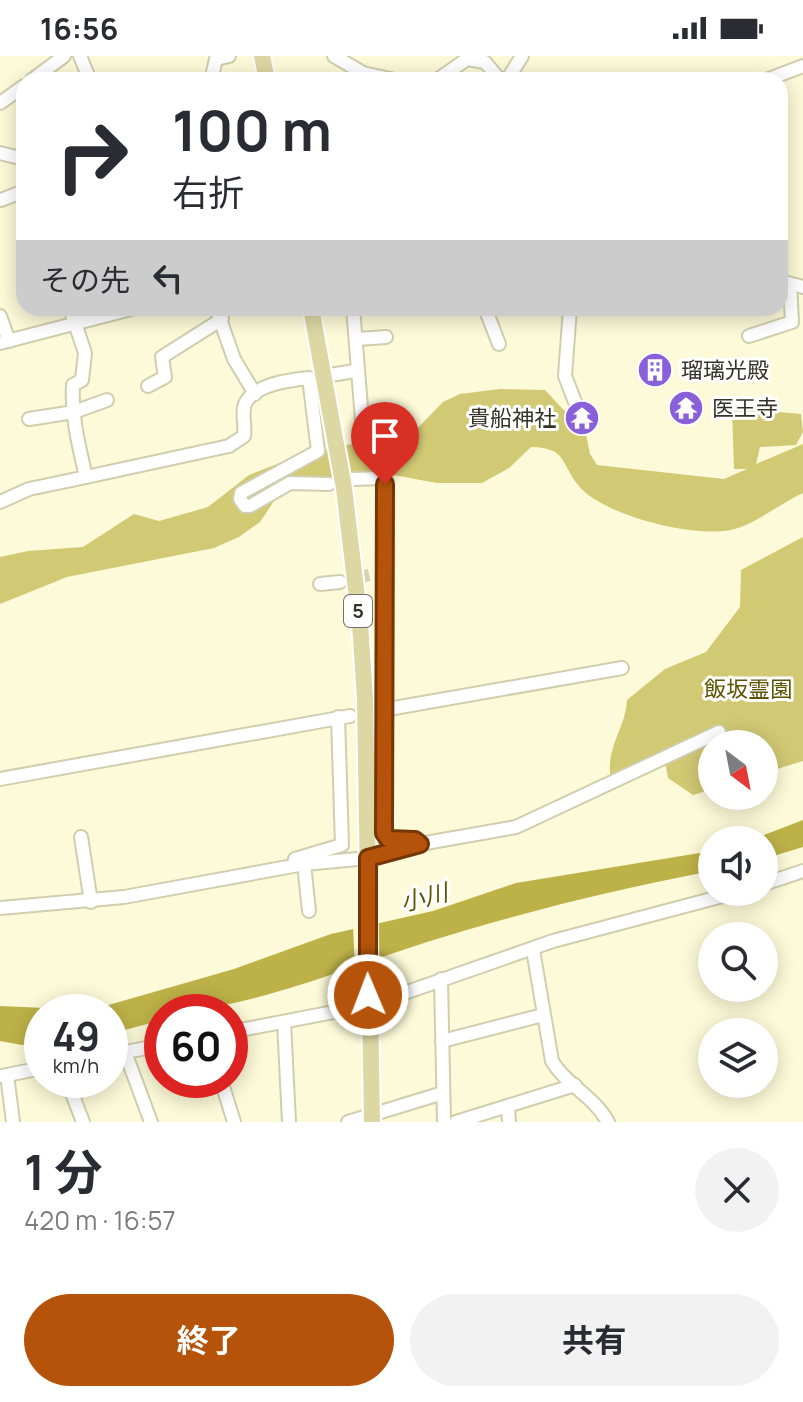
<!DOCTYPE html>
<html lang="ja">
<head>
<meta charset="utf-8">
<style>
	:root { --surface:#fff; --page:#f2f2f3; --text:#2b2b33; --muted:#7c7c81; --accent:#b45309 }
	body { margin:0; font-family:Manrope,"Noto Sans JP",sans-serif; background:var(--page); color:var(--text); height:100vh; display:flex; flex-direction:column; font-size:30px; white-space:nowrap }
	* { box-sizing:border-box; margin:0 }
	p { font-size:26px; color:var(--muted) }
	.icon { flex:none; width:44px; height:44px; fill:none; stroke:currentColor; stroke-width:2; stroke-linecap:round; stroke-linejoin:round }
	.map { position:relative; height:1066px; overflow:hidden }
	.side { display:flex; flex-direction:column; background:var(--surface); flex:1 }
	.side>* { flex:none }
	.guide { position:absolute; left:16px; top:16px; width:772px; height:244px; border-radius:24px; box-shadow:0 4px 20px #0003; background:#fff; color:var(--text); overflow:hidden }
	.needle { width:52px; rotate:148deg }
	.fabs { position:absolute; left:698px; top:674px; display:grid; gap:16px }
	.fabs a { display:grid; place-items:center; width:80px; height:80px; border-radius:50%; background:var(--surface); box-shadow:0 4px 20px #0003; font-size:40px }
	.speed { position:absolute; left:24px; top:938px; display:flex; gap:16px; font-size:40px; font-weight:700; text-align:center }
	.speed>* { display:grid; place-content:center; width:104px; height:104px; border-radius:50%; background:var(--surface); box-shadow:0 4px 20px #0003; line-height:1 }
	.speed small { font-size:20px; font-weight:400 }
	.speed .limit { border:12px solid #d22; background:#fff; color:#111 }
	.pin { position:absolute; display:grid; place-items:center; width:68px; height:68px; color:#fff; margin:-82px -34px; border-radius:50% 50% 50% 0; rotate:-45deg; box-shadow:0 0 8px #0007 }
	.pin .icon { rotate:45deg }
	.me { position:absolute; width:88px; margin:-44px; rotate:359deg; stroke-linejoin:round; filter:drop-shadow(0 0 6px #0008) }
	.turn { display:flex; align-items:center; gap:28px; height:168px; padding:0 24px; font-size:36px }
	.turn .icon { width:104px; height:104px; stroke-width:2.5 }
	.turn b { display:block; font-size:56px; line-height:68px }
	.then { display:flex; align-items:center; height:76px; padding:0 24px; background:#0003; gap:16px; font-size:30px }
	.round { display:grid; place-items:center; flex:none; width:84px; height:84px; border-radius:42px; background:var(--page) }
	.summary { display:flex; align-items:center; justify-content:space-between; height:136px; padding:0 24px }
	h1 { font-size:48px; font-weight:700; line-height:60px }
	.cta { display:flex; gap:16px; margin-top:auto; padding:16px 24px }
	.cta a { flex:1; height:92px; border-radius:48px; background:var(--accent); color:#fff; font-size:32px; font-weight:700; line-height:92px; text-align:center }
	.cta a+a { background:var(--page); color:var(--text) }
	.status { display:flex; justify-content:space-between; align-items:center; height:56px; padding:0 40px; background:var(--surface); direction:ltr }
	.status svg { height:22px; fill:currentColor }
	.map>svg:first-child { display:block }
</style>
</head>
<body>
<div class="status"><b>16:56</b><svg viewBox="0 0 49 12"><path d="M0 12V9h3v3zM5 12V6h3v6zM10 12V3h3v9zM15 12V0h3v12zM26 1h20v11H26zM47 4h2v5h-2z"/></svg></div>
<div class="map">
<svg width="803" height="1066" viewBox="0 0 803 1066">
	<rect width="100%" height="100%" fill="#fdfad9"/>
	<g fill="#d2c974">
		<path d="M 500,333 L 545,334 L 586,378 L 590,398 L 597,409 L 724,423 L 747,413 L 734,413 L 732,352 L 801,358 L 803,376 L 796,389 L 760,391 L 756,408 L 803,388 L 803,437 C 781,447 761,464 738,472 C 702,485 602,460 578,429 C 560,406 567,392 531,391 L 509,412 L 482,427 L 437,427 L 377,416 L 295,428 L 274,445 L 260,466 L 239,481 L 214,492 L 67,521 L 0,548 L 0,501 L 28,495 L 83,491 L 134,458 L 159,465 L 208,451 L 249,419 L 295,401 L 345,389 L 409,381 L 443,346 L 460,338 Z"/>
		<path d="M 803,481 L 803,705 L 764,717 L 764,688 L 712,688 L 712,733 L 693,739 L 668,722 L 665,706 L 612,732 C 603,690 625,677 627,644 L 665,613 L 706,596 L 740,551 L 741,514 Z"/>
	</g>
	<g fill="#bdb248">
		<polygon points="803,764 803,791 764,803 764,784 751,784"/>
		<path d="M 712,795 L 712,815 C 616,833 520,857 427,886 C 348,911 243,956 162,956 L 162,964 L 110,978 L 110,956 L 42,956 L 42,986 L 22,989 L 0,985 L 0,950 L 91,954 L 234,913 L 331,878 L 433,855 L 516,827 Z"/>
	</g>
	<polygon fill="#fdfad9" points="377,864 378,906 355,913 353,869"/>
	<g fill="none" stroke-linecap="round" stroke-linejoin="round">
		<polyline stroke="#d5d2b5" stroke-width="12" stroke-dasharray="12 6" stroke-linecap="butt" points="340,526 373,518"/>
		<g stroke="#d1ceaf" stroke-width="16">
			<g id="minor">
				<polyline points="80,0 90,24"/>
				<polyline points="334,0 363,17 395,24"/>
				<polyline points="212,20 216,3 229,0"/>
				<polyline points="32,24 64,0"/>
				<polyline points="437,24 467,3 485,6 500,24"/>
				<polyline points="507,24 522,0"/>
				<polyline points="766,24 803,10"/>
				<polyline points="0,47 24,30"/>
				<polyline points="0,97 24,103"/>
				<polyline points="1,144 24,135"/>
				<polyline points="780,225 803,231"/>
				<path d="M 70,252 L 85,297 L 82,324 L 73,329 C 71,361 79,390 86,421 L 229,390 L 244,380 C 246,370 241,357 245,348 C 254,328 290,324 309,322 L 318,395 L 241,437 L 240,443 L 245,450 L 250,450 L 290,427 L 329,428"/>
				<polyline points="216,252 234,303 255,338"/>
				<polyline points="353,252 363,376"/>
				<polyline points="485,252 499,288"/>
				<polyline points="570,252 565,320 579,356"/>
				<polyline points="0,260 9,285"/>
				<polyline points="749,280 792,266 790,229"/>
				<polyline points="357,283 386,281"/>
				<polyline points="0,287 135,252"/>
				<polyline points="324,320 355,315"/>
				<polyline points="148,330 165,321 162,301 222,263"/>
				<polyline points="29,363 74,356 107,344"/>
				<polyline points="353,423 383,422 385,428 384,777 388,783 414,784"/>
				<polyline points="0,446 29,433 86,421"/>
				<polyline points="320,528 340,526"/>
				<polyline points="377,655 622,612"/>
				<polyline points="0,723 350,660"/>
				<polyline points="81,781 91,846"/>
				<polyline points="295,803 342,789 338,661"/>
				<polyline points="304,808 309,855"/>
				<polyline points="764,828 803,815"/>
				<polyline points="0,852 124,841 304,808 368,802 420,788 516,771 719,676"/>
				<path d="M 533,894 L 552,1005 C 566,1029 594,1040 608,1066"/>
				<polyline points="441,923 444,1066"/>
				<polyline points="284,966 289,1066"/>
				<polyline points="230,976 370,949 553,885 738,836"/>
				<polyline points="442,985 543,959"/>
				<polyline points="125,996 151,1066"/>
				<polyline points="110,999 162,989"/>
				<polyline points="7,1019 13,1066"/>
				<polyline points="2,1020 42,1012"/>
				<polyline points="67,1024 83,1066"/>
				<polyline points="221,1024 234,1066"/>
				<polyline points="508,1050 509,1066"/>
				<polyline points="348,1066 443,1037"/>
				<polyline points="456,1066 575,1029"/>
			</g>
		</g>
		<g stroke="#fff" stroke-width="20">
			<g id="major">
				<polyline points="262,0 267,24"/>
				<polyline points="311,252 344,432 360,567 365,644 372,1066"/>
			</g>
		</g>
		<use href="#minor" stroke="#fff" stroke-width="12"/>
		<use href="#major" stroke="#ddd7a3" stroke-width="16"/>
	</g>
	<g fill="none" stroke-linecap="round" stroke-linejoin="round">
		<g stroke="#753606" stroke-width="20">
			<polyline id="route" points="368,939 368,802 420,788 415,784 388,783 384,777 385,428"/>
		</g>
		<use href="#route" stroke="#b45309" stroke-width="14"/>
	</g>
	<defs>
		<g id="building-disc" transform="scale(1.8)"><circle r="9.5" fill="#8a60da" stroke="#fff"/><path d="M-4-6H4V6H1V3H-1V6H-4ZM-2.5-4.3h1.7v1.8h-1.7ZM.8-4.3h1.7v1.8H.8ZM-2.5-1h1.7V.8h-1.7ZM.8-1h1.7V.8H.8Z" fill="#fff"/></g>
		<g id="temple-disc" transform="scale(1.8)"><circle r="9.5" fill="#8a60da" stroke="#fff"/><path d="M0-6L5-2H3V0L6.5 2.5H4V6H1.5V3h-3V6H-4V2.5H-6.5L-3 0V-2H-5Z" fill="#fff"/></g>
	</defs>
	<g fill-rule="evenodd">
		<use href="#building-disc" x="655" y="314"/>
		<use href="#temple-disc" x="686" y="352"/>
		<use href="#temple-disc" x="582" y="362"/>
	</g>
	<g text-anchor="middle" stroke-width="6" stroke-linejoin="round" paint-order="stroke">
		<rect fill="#fff" stroke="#727068" stroke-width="2" x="344" y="539" width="28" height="32" rx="6"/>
		<g font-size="20" font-weight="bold" fill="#353327">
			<text x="358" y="562">5</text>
		</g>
		<g font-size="22" fill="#353327" stroke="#fff" text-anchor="start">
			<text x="681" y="322">瑠璃光殿</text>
			<text x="712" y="360">医王寺</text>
			<text x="556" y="370" text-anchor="end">貴船神社</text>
		</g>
		<g font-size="22" fill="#5c5400" stroke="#fff">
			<text x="748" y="641">飯坂霊園</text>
		</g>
		<g font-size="24" font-style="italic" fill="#5d5500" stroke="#fff">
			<text transform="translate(424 842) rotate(-14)" y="8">小川</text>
		</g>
	</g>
</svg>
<div class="fabs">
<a><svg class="needle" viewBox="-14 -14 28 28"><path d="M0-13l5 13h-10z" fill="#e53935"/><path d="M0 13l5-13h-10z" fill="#7c7c81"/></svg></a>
<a><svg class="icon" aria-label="sound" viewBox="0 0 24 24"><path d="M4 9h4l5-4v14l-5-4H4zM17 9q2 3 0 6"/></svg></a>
<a><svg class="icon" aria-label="search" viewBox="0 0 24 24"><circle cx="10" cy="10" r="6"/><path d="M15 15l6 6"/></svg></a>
<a><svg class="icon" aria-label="layers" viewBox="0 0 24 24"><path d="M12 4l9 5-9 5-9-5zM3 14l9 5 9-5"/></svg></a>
</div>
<div class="speed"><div>49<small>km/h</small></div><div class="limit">60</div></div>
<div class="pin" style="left:385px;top:428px;background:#d93025"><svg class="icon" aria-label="arrive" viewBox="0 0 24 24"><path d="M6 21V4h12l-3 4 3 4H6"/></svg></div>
<svg class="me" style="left:368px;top:939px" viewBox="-20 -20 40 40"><circle r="17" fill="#b45309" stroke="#fff" stroke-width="3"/><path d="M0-11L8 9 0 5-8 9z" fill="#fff"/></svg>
<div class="guide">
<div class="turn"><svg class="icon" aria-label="right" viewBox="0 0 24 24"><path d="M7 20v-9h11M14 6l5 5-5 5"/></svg><div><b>100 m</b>右折</div></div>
<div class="then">その先<svg class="icon" aria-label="left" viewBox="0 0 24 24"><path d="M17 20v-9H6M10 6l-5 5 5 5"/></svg></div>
</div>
</div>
<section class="side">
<div class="summary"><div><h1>1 分</h1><p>420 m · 16:57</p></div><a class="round"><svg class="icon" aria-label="close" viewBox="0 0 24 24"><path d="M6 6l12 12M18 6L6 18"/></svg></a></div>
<div class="cta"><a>終了</a><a>共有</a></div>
</section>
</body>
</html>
